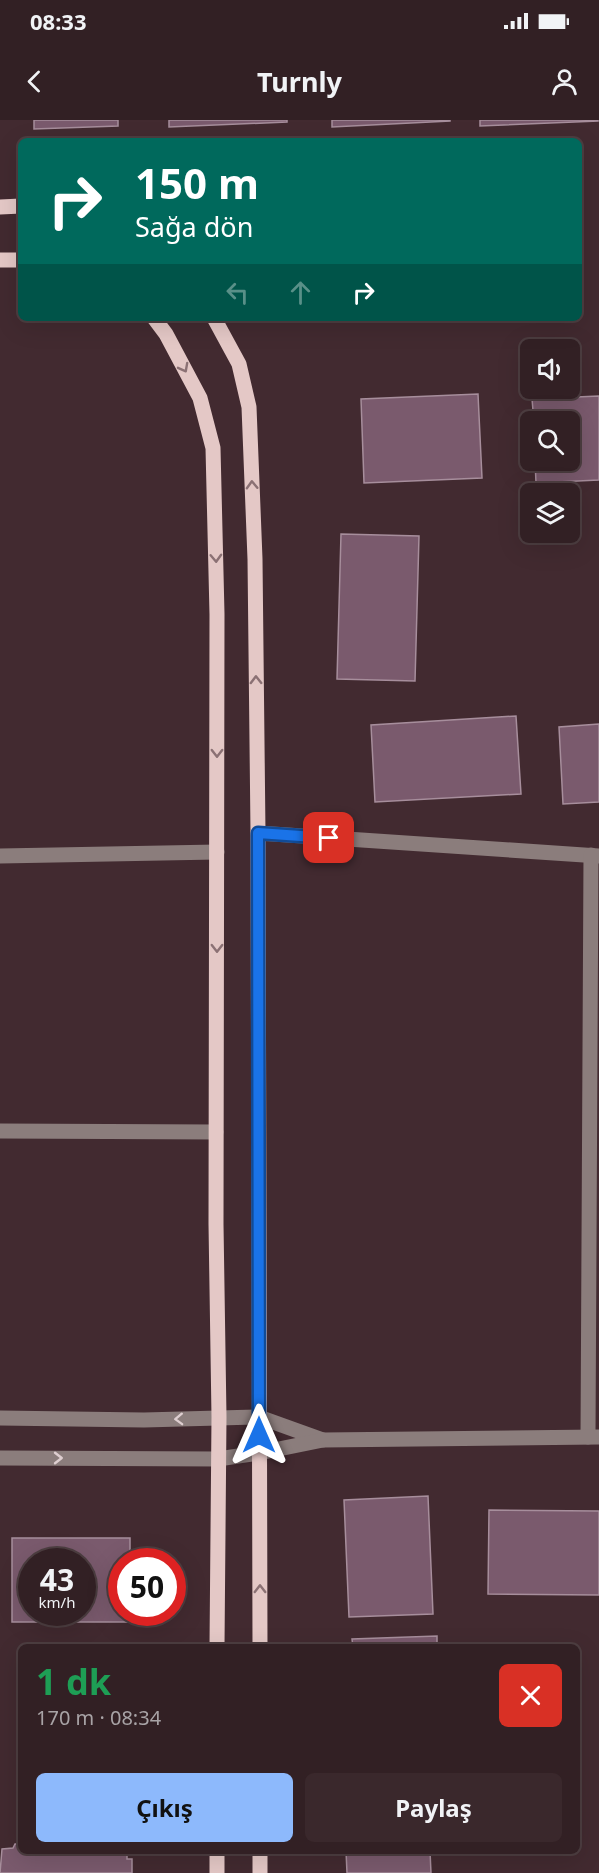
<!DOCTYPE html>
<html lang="tr">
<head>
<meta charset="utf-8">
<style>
	:root { --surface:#322024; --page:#3a282c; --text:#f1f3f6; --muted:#a8a3a6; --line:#4d3e41; --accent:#8db9fc }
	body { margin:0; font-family:"Noto Sans",sans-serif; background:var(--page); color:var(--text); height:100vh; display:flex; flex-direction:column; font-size:22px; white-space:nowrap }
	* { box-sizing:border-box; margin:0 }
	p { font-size:20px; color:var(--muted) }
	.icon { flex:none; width:33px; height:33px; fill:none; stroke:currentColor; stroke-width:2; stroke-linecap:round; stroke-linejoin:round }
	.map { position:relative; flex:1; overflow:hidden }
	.drawer { position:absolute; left:18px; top:1524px; width:562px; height:210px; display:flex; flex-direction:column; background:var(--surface); border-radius:9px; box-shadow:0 6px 24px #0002,0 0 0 2px var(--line) }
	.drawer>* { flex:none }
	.top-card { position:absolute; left:18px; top:18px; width:564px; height:183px; border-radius:9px; box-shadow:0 6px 24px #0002,0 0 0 2px var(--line); background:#00695c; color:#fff; overflow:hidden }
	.tools { position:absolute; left:520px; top:219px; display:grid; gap:12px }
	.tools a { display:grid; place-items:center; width:60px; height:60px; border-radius:9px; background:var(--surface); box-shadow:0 6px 24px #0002,0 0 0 2px var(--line); font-size:30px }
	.speed { position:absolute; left:18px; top:1428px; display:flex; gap:12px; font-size:30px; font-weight:700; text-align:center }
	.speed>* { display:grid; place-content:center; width:78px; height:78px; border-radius:50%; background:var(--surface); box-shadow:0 6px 24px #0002,0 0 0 2px var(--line); line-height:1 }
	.speed small { font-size:15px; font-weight:400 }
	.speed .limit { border:9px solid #d22; background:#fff; color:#111 }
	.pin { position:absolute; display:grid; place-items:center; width:51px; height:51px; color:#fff; margin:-26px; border-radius:12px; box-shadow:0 3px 9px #0006 }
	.me { position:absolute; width:66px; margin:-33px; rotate:0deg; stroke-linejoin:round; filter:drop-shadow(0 0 4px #0008) }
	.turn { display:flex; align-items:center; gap:21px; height:126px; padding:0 18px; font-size:27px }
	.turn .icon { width:78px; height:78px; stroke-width:2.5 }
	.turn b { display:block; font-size:42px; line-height:51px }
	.lanes { display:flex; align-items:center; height:57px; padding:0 18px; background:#0003; justify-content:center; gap:30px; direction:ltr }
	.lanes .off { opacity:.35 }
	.round { display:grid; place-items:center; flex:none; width:63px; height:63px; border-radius:9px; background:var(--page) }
	.head { display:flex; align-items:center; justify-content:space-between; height:102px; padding:0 18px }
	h1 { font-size:36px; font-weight:700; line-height:45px; color:#1e9e55 }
	.cta { display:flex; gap:12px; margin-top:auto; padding:12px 18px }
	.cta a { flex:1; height:69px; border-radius:9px; background:var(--accent); color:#111; font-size:24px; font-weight:700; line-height:69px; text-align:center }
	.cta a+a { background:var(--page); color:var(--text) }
	.status { display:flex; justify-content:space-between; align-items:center; height:42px; padding:0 30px; background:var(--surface); direction:ltr }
	.status svg { height:16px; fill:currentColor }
	header { display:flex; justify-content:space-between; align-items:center; height:78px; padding:0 18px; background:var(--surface); font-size:27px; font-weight:700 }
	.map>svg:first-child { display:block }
</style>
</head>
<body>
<div class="status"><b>08:33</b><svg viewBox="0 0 49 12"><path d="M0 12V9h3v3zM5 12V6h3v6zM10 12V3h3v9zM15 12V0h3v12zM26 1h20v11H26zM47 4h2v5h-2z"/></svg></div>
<header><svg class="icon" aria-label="back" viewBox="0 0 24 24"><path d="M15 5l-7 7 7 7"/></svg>Turnly<svg class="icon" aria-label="person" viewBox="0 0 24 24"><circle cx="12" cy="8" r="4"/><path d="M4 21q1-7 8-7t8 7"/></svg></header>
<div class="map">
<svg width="599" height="1753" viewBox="0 0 599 1753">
	<rect width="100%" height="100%" fill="#422a30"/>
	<g fill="#7a5a6d" stroke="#a78e9c" stroke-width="1.5" fill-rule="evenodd">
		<polygon points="34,0 118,0 118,6 34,9"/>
		<polygon points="169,0 287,0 287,2 169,7"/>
		<polygon points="332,0 450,0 450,1 332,7"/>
		<polygon points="480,0 598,0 598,1 480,6"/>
		<polygon points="478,274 482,358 364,363 361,279"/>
		<polygon points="599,276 599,360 536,363 535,340 570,340 570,302 534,302 532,279"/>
		<polygon points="341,414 419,416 415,561 337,559"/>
		<polygon points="516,596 521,674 375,682 371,605"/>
		<polygon points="599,604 599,682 563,684 559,607"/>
		<polygon points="428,1376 433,1494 349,1497 344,1380"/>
		<polygon points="489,1390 599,1391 599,1475 488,1474"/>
		<path d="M 12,1418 L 130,1418 L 130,1442 L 122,1442 L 122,1492 L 130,1492 L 129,1502 L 12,1502 ZM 32,1442 L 82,1442 L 82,1492 L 32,1492 Z"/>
		<polygon points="437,1516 437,1527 353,1527 352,1519"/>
		<polygon points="15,1724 21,1724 21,1731 127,1731 127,1739 132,1739 132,1753 0,1753 2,1729 13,1728"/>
		<polygon points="346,1731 430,1731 431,1753 347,1753"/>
	</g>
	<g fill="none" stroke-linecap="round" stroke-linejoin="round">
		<g stroke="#8b7d7c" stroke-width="15">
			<polyline points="258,713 599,736"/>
			<polyline points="0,736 217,732"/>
			<polyline points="0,1011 216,1012"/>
			<polyline points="0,1298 144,1300 259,1297 323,1320"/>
			<polyline points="588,1317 591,735"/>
			<polyline points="0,1338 218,1339 259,1333 323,1320 599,1317"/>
		</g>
		<g stroke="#e4c8c6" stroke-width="15">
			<polyline points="0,87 21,86"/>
			<polyline points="0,140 21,140"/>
			<polyline points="154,198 166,214 200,278 213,328 217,494 216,1104 219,1297 217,1527"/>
			<polyline points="214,198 239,244 249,287 255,439 258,713 260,1527"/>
			<polyline points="217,1731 217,1753"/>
			<polyline points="260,1753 260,1731"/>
		</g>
	</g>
	<defs><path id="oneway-chevron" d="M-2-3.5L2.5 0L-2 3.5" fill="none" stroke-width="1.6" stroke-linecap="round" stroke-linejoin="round" transform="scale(1.5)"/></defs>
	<g stroke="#8b7174">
		<use href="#oneway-chevron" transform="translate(184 248) rotate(62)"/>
		<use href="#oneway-chevron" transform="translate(252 365) rotate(-92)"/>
		<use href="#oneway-chevron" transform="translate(216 438) rotate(88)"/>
		<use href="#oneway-chevron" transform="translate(256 560) rotate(-91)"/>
		<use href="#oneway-chevron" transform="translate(217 633) rotate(90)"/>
		<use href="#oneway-chevron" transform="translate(217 828) rotate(90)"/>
		<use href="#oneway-chevron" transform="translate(260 1469) rotate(-90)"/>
	</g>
	<g stroke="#deced0">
		<use href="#oneway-chevron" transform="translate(179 1299) rotate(178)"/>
		<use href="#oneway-chevron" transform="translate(58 1338)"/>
	</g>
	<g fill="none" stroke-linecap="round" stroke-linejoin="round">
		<g stroke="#114b97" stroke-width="15">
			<polyline id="route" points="259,1315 258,713 329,718"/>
		</g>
		<use href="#route" stroke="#1a73e8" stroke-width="10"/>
	</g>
</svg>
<div class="tools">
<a><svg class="icon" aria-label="sound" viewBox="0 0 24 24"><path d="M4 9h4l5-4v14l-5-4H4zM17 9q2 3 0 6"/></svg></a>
<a><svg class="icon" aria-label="search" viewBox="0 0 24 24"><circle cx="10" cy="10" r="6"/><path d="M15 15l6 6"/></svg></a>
<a><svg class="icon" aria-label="layers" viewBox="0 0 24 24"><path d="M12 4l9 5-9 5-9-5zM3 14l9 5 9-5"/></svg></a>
</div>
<div class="speed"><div>43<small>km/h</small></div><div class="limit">50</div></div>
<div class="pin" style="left:329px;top:718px;background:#d93025"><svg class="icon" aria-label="arrive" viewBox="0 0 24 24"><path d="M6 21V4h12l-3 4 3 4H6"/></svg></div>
<svg class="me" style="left:259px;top:1315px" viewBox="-20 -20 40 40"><path d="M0-17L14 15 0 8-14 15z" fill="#1a73e8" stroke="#fff" stroke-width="4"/></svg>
<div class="top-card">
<div class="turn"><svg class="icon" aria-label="right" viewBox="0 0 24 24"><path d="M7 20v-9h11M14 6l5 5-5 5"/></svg><div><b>150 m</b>Sağa dön</div></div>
<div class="lanes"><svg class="icon off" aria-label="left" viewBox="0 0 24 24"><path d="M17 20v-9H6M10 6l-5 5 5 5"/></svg><svg class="icon off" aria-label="ahead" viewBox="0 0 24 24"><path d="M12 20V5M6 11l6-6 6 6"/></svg><svg class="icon" aria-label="right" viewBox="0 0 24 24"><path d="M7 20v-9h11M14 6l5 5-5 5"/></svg></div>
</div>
<section class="drawer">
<div class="head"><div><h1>1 dk</h1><p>170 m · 08:34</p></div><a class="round" style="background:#d93025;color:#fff"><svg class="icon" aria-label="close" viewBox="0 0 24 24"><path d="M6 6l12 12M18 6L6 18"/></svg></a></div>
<div class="cta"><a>Çıkış</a><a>Paylaş</a></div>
</section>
</div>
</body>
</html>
